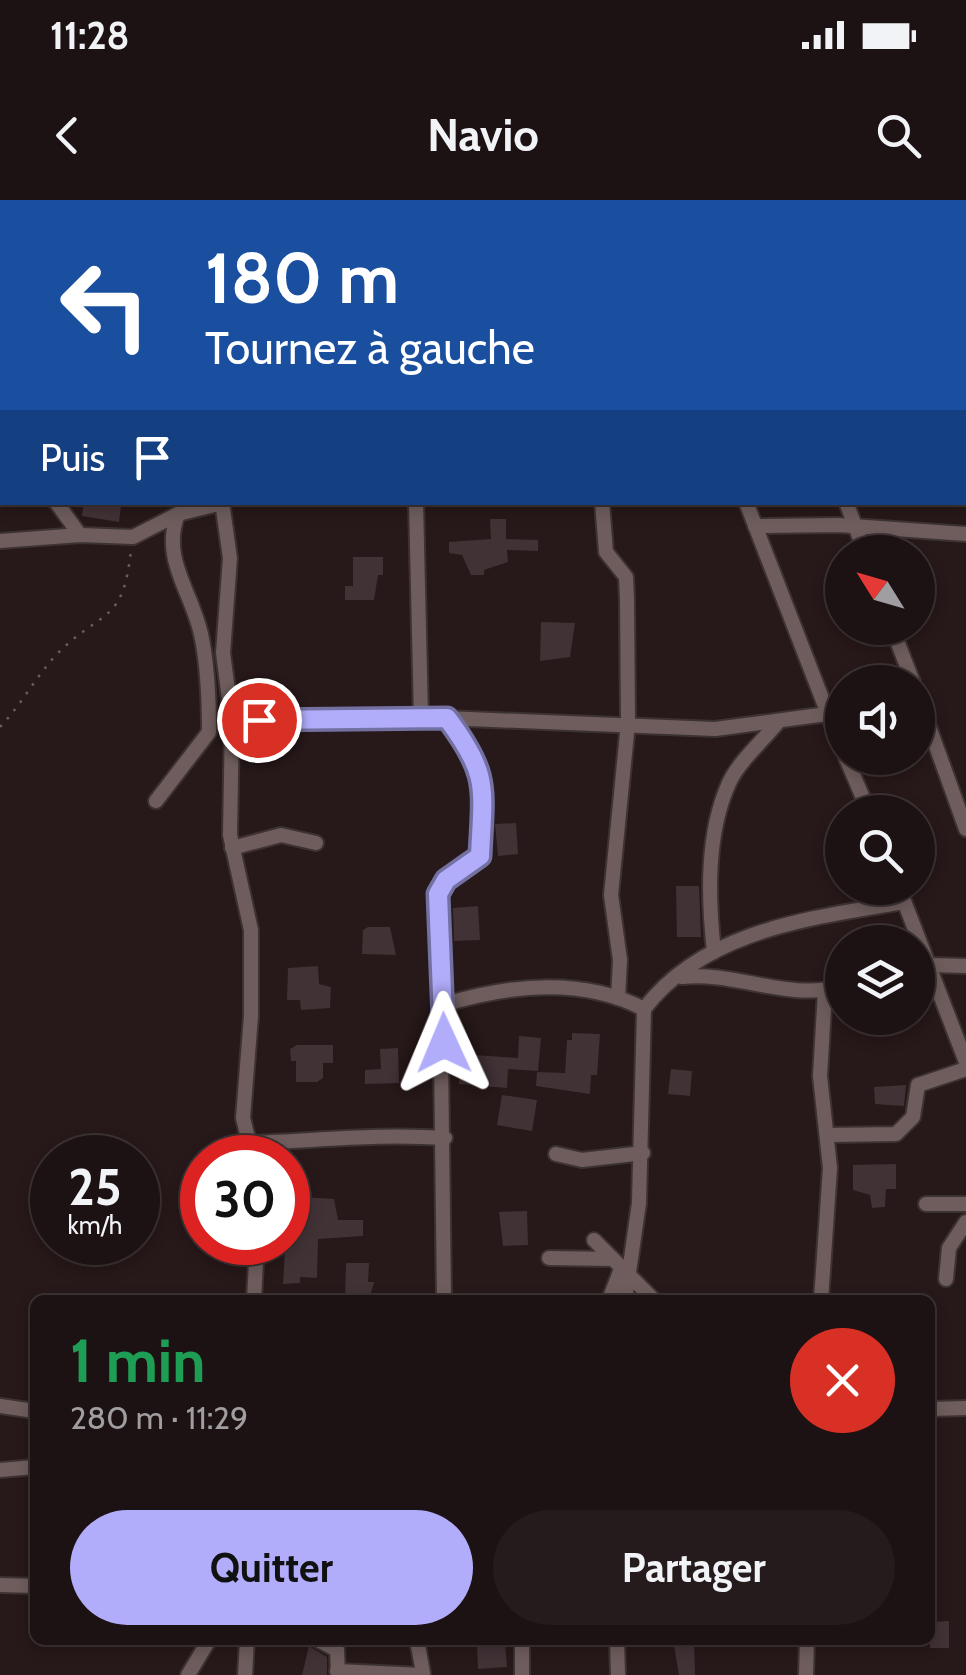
<!DOCTYPE html>
<html lang="fr">
<head>
<meta charset="utf-8">
<style>
	:root { --surface:#1d1213; --page:#251b1c; --text:#f1f3f6; --muted:#a09ea0; --line:#3b3233; --accent:#b1adfa }
	body { margin:0; font-family:Cabin,sans-serif; background:var(--page); color:var(--text); height:100vh; display:flex; flex-direction:column; font-size:38px; white-space:nowrap }
	* { box-sizing:border-box; margin:0 }
	p { font-size:32px; color:var(--muted) }
	.icon { flex:none; width:55px; height:55px; fill:none; stroke:currentColor; stroke-width:2; stroke-linecap:round; stroke-linejoin:round }
	.map { position:relative; flex:1; overflow:hidden }
	.panel { position:absolute; left:30px; top:1095px; width:905px; height:350px; display:flex; flex-direction:column; background:var(--surface); border-radius:15px; box-shadow:0 5px 15px #0003,0 0 0 2px var(--line) }
	.panel>* { flex:none }
	.banner { position:absolute; left:0px; top:0px; width:968px; height:305px; box-shadow:0 5px 15px #0003,0 0 0 2px var(--line); background:#1a4fa0; color:#fff; overflow:hidden }
	.needle { width:65px; rotate:307deg }
	.tools { position:absolute; left:825px; top:335px; display:grid; gap:20px }
	.tools a { display:grid; place-items:center; width:110px; height:110px; border-radius:50%; background:var(--surface); box-shadow:0 5px 15px #0003,0 0 0 2px var(--line); font-size:50px }
	.speed { position:absolute; left:30px; top:935px; display:flex; gap:20px; font-size:50px; font-weight:700; text-align:center }
	.speed>* { display:grid; place-content:center; width:130px; height:130px; border-radius:50%; background:var(--surface); box-shadow:0 5px 15px #0003,0 0 0 2px var(--line); line-height:1 }
	.speed small { font-size:25px; font-weight:400 }
	.speed .limit { border:15px solid #d22; background:#fff; color:#111 }
	.pin { position:absolute; display:grid; place-items:center; width:85px; height:85px; color:#fff; margin:-42px; border:5px solid #fff; border-radius:50%; box-shadow:0 2px 10px #0007 }
	.me { position:absolute; width:110px; margin:-55px; rotate:359deg; stroke-linejoin:round; filter:drop-shadow(0 0 8px #0008) }
	.turn { display:flex; align-items:center; gap:35px; height:210px; padding:0 40px; font-size:45px }
	.turn .icon { width:130px; height:130px; stroke-width:2.5 }
	.turn b { display:block; font-size:70px; line-height:85px }
	.then { display:flex; align-items:center; height:95px; padding:0 40px; background:#0003; gap:20px; font-size:38px }
	.round { display:grid; place-items:center; flex:none; width:105px; height:105px; border-radius:52px; background:var(--page) }
	.summary { display:flex; align-items:center; justify-content:space-between; height:170px; padding:0 40px }
	h1 { font-size:60px; font-weight:800; line-height:75px; color:#1e9e55 }
	.primary-button { display:flex; gap:20px; margin-top:auto; padding:20px 40px }
	.primary-button a { flex:1; height:115px; border-radius:60px; background:var(--accent); color:#111; font-size:40px; font-weight:800; line-height:115px; text-align:center }
	.primary-button a+a { background:var(--page); color:var(--text) }
	.status { display:flex; justify-content:space-between; align-items:center; height:70px; padding:0 50px; background:var(--surface); direction:ltr }
	.status svg { height:28px; fill:currentColor }
	header { display:flex; justify-content:space-between; align-items:center; height:130px; padding:0 40px; background:var(--surface); font-size:45px; font-weight:800 }
	.map>svg:first-child { display:block }
</style>
</head>
<body>
<div class="status"><b>11:28</b><svg viewBox="0 0 49 12"><path d="M0 12V9h3v3zM5 12V6h3v6zM10 12V3h3v9zM15 12V0h3v12zM26 1h20v11H26zM47 4h2v5h-2z"/></svg></div>
<header><svg class="icon" aria-label="back" viewBox="0 0 24 24"><path d="M15 5l-7 7 7 7"/></svg>Navio<svg class="icon" aria-label="search" viewBox="0 0 24 24"><circle cx="10" cy="10" r="6"/><path d="M15 15l6 6"/></svg></header>
<div class="map">
<svg width="966" height="1475" viewBox="0 0 966 1475">
	<rect width="100%" height="100%" fill="#271819"/>
	<g fill="#413236">
		<polygon points="84,302 121,306 119,322 82,316"/>
		<polygon points="490,319 506,319 506,339 538,340 538,351 507,350 508,362 484,370 484,375 471,375 462,355 449,353 449,342 491,339"/>
		<polygon points="353,357 383,357 383,375 378,375 374,400 345,400 345,386 353,386"/>
		<polygon points="541,422 575,423 570,457 540,461"/>
		<polygon points="516,623 518,654 498,656 495,624"/>
		<polygon points="676,686 699,686 701,737 677,737"/>
		<polygon points="478,706 480,740 454,741 453,708"/>
		<polygon points="368,727 390,727 396,755 362,754 363,730"/>
		<polygon points="318,766 319,784 331,787 330,808 301,810 300,800 287,800 288,768"/>
		<polygon points="572,833 600,834 597,875 591,875 590,894 536,886 537,872 565,873 567,840 572,840"/>
		<polygon points="519,836 541,838 538,871 508,869 507,888 459,884 460,854 518,858"/>
		<polygon points="297,845 333,845 333,863 323,863 323,878 317,882 296,882 296,861 291,861 290,849"/>
		<polygon points="398,848 399,883 365,884 365,870 381,869 380,849"/>
		<polygon points="671,869 692,871 690,896 668,894"/>
		<polygon points="906,885 904,906 875,904 874,887"/>
		<polygon points="502,895 537,900 532,931 497,925"/>
		<polygon points="896,964 896,989 886,989 885,1007 872,1008 870,995 853,990 853,965"/>
		<polygon points="288,996 334,999 338,1020 363,1020 363,1036 318,1039 317,1078 300,1077 300,1083 283,1084"/>
		<polygon points="527,1011 528,1045 503,1046 499,1012"/>
		<polygon points="346,1063 369,1063 368,1082 374,1082 369,1100 345,1100"/>
		<polygon points="949,1421 949,1448 930,1448 930,1422"/>
		<polygon points="673,1440 694,1440 695,1475 679,1475"/>
		<polygon points="505,1442 507,1467 478,1469 477,1444"/>
		<polygon points="309,1446 327,1457 327,1475 302,1475"/>
	</g>
	<g fill="none" stroke-linecap="round" stroke-linejoin="round">
		<g stroke="#3d3232" stroke-width="18">
			<g id="minor">
				<polyline points="1,0 2,8"/>
				<polyline points="216,0 217,2"/>
				<polyline points="405,0 405,2"/>
				<polyline points="628,0 629,2"/>
				<polyline points="724,0 725,2"/>
				<polyline points="884,2 884,0"/>
				<polyline points="56,302 80,335"/>
				<polyline points="222,302 230,358 223,453 232,521 230,635 251,730 251,816 243,918 253,958"/>
				<polyline points="416,302 421,517"/>
				<polyline points="602,302 606,352 626,377 627,399 628,523 611,695 620,760 618,798"/>
				<polyline points="746,302 842,550"/>
				<polyline points="846,302 865,352"/>
				<polyline points="755,326 839,325 966,334"/>
				<polyline points="0,341 80,335 133,337 178,314 222,303"/>
				<polyline points="892,428 913,482"/>
				<polyline points="918,496 966,629"/>
				<polyline points="232,521 421,517 715,529 827,514"/>
				<polyline points="846,558 869,612"/>
				<path d="M 156,601 L 209,532 C 209,502 208,469 202,439 C 194,394 160,360 178,314"/>
				<polyline points="232,648 281,635 316,643"/>
				<polyline points="899,688 966,862"/>
				<path d="M 714,752 C 708,698 706,634 729,583 C 739,561 763,541 778,522"/>
				<polyline points="918,771 930,765 966,766"/>
				<path d="M 682,777 C 736,771 789,802 842,786"/>
				<path d="M 443,805 C 508,785 581,776 644,809"/>
				<polyline points="828,935 896,934 913,917 918,885 966,869"/>
				<path d="M 248,943 C 314,941 379,933 445,938"/>
				<polyline points="556,954 582,960 643,953"/>
				<polyline points="926,1004 966,1004"/>
				<polyline points="594,1040 654,1100"/>
				<polyline points="549,1058 612,1059"/>
				<polyline points="946,1079 949,1048 966,1022"/>
				<polyline points="254,1100 257,1042"/>
				<path d="M 444,1100 L 439,694 L 446,680 L 480,656 C 484,593 487,571 447,518"/>
				<polyline points="609,1100 621,1069"/>
				<path d="M 625,1100 L 639,1003 L 644,809 C 705,729 813,718 904,702"/>
				<polyline points="821,1100 830,968 820,876 825,791"/>
				<polyline points="0,1206 35,1211"/>
				<polyline points="930,1209 966,1208"/>
				<polyline points="0,1270 35,1267"/>
				<polyline points="0,1385 35,1386"/>
				<polyline points="318,1440 337,1450 338,1475"/>
				<polyline points="417,1440 423,1473"/>
				<polyline points="617,1440 618,1475"/>
				<polyline points="337,1471 423,1475"/>
				<polyline points="188,1475 209,1440"/>
				<polyline points="245,1475 247,1440"/>
				<polyline points="522,1475 522,1440"/>
				<polyline points="806,1475 807,1440"/>
			</g>
		</g>
		<path stroke="#6b5d5e" stroke-width="2.5" stroke-dasharray="2.5 8" stroke-linecap="butt" d="M 0,527 C 22,504 36,476 58,453 C 103,408 123,425 131,350"/>
		<use href="#minor" stroke="#6f5d5d" stroke-width="14"/>
	</g>
	<g fill="none" stroke-linecap="round" stroke-linejoin="round">
		<g stroke="#7370a2" stroke-width="25">
			<path id="route" d="M 259,520 L 447,518 C 490,575 483,588 480,656 L 446,680 L 438,694 L 444,843"/>
		</g>
		<use href="#route" stroke="#b1adfa" stroke-width="18"/>
	</g>
</svg>
<div class="tools">
<a><svg class="needle" viewBox="-14 -14 28 28"><path d="M0-13l5 13h-10z" fill="#e53935"/><path d="M0 13l5-13h-10z" fill="#a09ea0"/></svg></a>
<a><svg class="icon" aria-label="sound" viewBox="0 0 24 24"><path d="M4 9h4l5-4v14l-5-4H4zM17 9q2 3 0 6"/></svg></a>
<a><svg class="icon" aria-label="search" viewBox="0 0 24 24"><circle cx="10" cy="10" r="6"/><path d="M15 15l6 6"/></svg></a>
<a><svg class="icon" aria-label="layers" viewBox="0 0 24 24"><path d="M12 4l9 5-9 5-9-5zM3 14l9 5 9-5"/></svg></a>
</div>
<div class="speed"><div>25<small>km/h</small></div><div class="limit">30</div></div>
<div class="pin" style="left:259px;top:520px;background:#d93025"><svg class="icon" aria-label="arrive" viewBox="0 0 24 24"><path d="M6 21V4h12l-3 4 3 4H6"/></svg></div>
<svg class="me" style="left:444px;top:843px" viewBox="-20 -20 40 40"><path d="M0-17L14 15 0 8-14 15z" fill="#b1adfa" stroke="#fff" stroke-width="4"/></svg>
<div class="banner">
<div class="turn"><svg class="icon" aria-label="left" viewBox="0 0 24 24"><path d="M17 20v-9H6M10 6l-5 5 5 5"/></svg><div><b>180 m</b>Tournez à gauche</div></div>
<div class="then">Puis<svg class="icon" aria-label="arrive" viewBox="0 0 24 24"><path d="M6 21V4h12l-3 4 3 4H6"/></svg></div>
</div>
<section class="panel">
<div class="summary"><div><h1>1 min</h1><p>280 m · 11:29</p></div><a class="round" style="background:#d93025;color:#fff"><svg class="icon" aria-label="close" viewBox="0 0 24 24"><path d="M6 6l12 12M18 6L6 18"/></svg></a></div>
<div class="primary-button"><a>Quitter</a><a>Partager</a></div>
</section>
</div>
</body>
</html>
